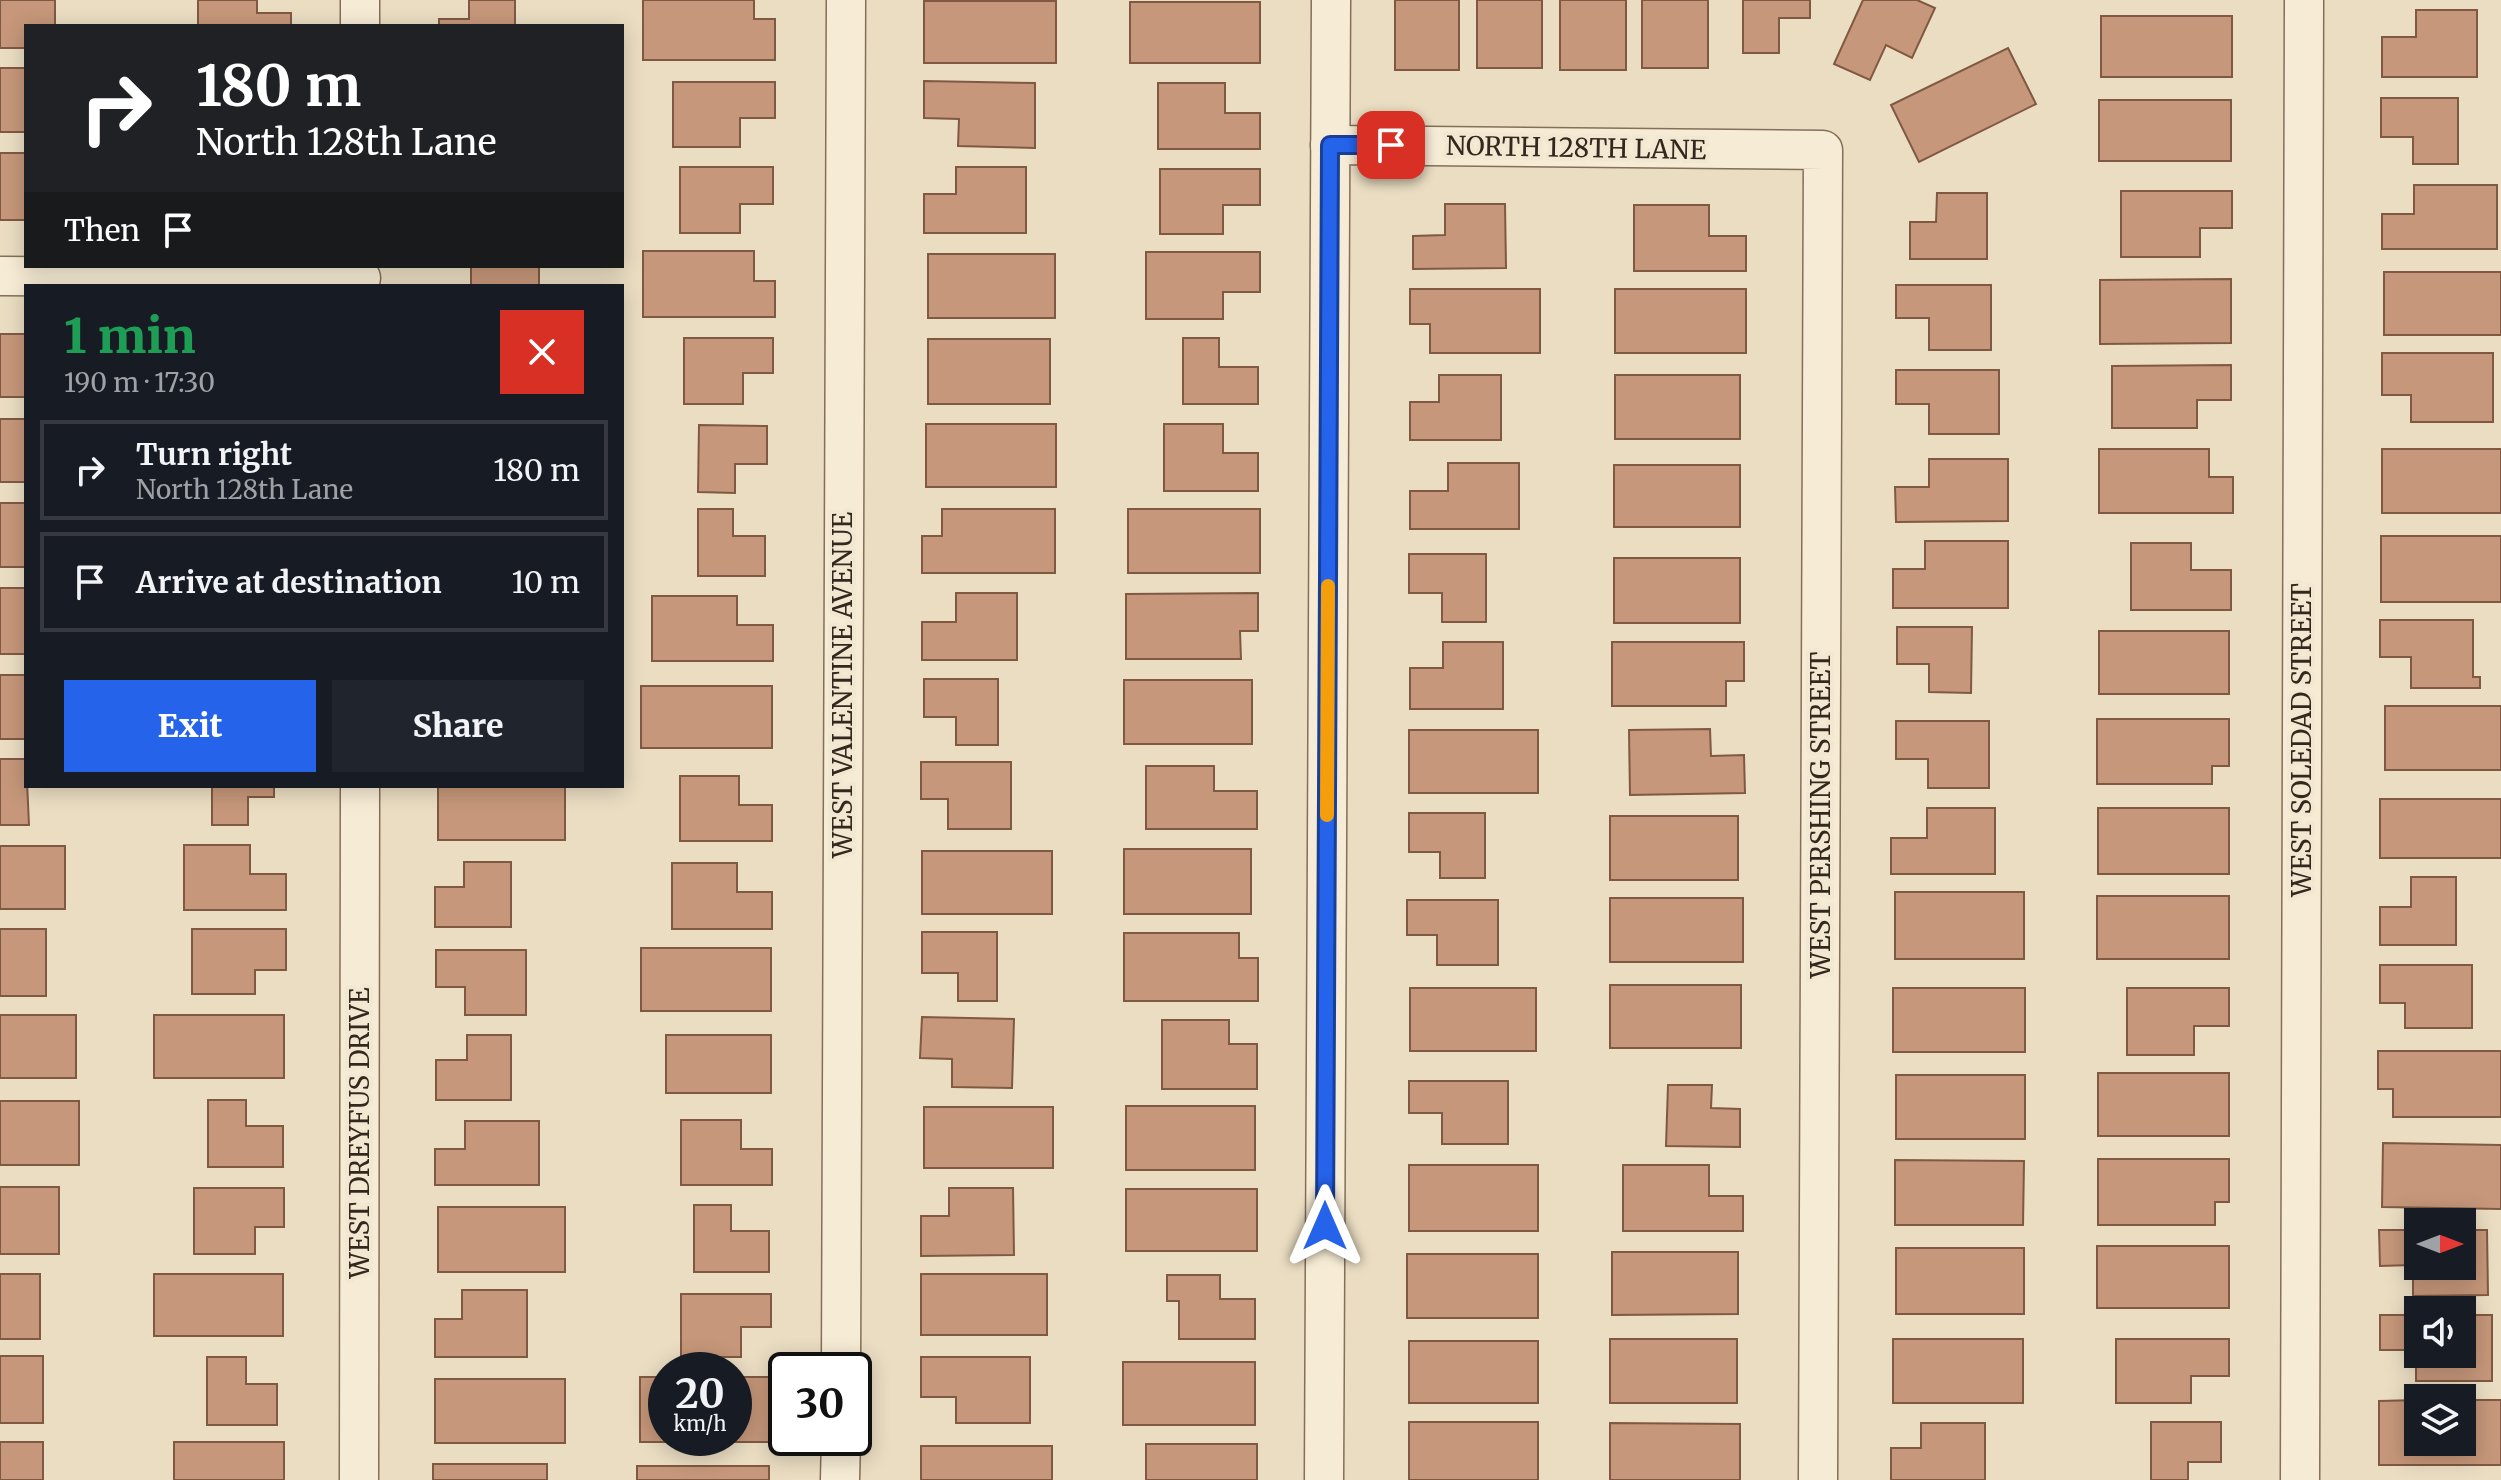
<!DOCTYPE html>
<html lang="en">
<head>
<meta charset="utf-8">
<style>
	:root { --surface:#171b24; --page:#20242c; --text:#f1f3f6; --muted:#9ea1a6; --line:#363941; --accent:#2563eb }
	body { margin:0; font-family:Merriweather,serif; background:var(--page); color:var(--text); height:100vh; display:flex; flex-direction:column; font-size:30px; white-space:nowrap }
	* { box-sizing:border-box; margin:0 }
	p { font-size:26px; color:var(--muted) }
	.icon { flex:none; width:44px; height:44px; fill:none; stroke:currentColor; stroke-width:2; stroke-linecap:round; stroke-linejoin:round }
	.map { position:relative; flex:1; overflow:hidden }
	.sheet { position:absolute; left:24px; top:284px; width:600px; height:504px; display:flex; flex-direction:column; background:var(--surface); border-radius:0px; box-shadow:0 4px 20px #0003 }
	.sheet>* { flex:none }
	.guide { position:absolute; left:24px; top:24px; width:600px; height:244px; border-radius:0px; box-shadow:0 4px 20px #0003; background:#202124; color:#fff; overflow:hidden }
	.needle { width:52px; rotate:90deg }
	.fabs { position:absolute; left:2404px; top:1208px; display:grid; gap:16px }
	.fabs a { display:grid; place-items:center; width:72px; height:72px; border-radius:0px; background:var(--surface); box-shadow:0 4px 20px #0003; font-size:40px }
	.speed { position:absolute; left:648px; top:1352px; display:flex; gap:16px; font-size:40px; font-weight:700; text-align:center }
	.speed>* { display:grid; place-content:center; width:104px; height:104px; border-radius:50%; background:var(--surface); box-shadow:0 4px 20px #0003; line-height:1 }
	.speed small { font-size:20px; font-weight:400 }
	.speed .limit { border:4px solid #111; border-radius:12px; background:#fff; color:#111 }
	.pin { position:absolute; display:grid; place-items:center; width:68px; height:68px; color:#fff; margin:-34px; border-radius:16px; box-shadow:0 4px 12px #0006 }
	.me { position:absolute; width:88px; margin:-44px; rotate:0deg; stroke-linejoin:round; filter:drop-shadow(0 0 6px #0008) }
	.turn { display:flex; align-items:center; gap:28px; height:168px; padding:0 40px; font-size:36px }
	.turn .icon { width:104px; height:104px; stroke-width:2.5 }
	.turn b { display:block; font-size:56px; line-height:68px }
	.then { display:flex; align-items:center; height:76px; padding:0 40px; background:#0003; gap:16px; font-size:30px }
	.round { display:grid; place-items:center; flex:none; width:84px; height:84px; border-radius:0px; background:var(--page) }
	.headline { display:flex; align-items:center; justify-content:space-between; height:136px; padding:0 40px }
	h1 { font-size:48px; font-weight:800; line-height:60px; color:#1e9e55 }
	.cta { display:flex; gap:16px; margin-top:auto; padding:16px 40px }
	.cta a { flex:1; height:92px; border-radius:0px; background:var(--accent); color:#fff; font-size:32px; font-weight:800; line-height:92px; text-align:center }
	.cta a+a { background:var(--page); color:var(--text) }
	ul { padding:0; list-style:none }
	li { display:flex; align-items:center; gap:24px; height:100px; margin:0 16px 12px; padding:0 24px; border:4px solid var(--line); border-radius:0px }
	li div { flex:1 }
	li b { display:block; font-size:30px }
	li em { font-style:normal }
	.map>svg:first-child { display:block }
</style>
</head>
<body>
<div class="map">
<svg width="2501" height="1480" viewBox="0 0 2501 1480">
	<rect width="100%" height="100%" fill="#eaddc2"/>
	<g fill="#c6977a" stroke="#805942" stroke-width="2">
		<polygon points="0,0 55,0 55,26 26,26 26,48 0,48"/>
		<polygon points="198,0 257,0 257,13 291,13 291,26 198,26"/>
		<polygon points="469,0 515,0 515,26 439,26 439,19 469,19"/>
		<polygon points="643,0 754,0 754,19 775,19 775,60 643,60"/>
		<rect x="1395" y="0" width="64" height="70"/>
		<rect x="1477" y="0" width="65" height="68"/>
		<rect x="1560" y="0" width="66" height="70"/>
		<rect x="1642" y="0" width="66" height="68"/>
		<polygon points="1743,0 1810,0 1810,18 1779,18 1779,53 1743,53"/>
		<polygon points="1863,0 1917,0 1935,8 1912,58 1886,45 1870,80 1834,64"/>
		<rect x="924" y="1" width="132" height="62"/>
		<rect x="1130" y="2" width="130" height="61"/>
		<polygon points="2416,10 2477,10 2477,77 2382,77 2382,37 2416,37"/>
		<rect x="2101" y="16" width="131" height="61"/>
		<polygon points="2008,48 2036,104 1919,162 1891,105"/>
		<rect x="0" y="68" width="26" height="64"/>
		<polygon points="924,81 1035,83 1035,148 958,146 959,119 924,118"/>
		<polygon points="673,82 775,82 775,118 740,118 740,147 673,147"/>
		<polygon points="1158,83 1225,83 1225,113 1260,113 1260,149 1158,149"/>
		<polygon points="2381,98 2458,98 2458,164 2413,164 2413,137 2381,137"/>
		<rect x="2099" y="100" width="132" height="61"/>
		<rect x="0" y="153" width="26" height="67"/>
		<polygon points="680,167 773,167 773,204 740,204 740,233 680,233"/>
		<polygon points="956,167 1026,167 1026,233 924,233 924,194 956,194"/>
		<polygon points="1160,169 1260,169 1260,205 1223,205 1223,234 1160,234"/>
		<polygon points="2414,185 2497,185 2497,249 2382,249 2382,214 2414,214"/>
		<polygon points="2121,191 2232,191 2232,228 2200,228 2200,257 2121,257"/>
		<polygon points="1937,193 1987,193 1987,259 1910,259 1910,222 1936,222"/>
		<polygon points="1445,204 1505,204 1506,268 1413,269 1413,236 1445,235"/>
		<polygon points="1634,205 1709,205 1709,236 1746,236 1746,271 1634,271"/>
		<polygon points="643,251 754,251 754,281 775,281 775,317 643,317"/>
		<polygon points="1146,252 1260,252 1260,292 1223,292 1223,319 1146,319"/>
		<rect x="928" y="254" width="127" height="64"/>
		<polygon points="471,266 539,266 539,286 436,286 471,285"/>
		<rect x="2384" y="272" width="117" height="63"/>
		<polygon points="2231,279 2231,343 2100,344 2100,280"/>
		<polygon points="1896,285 1991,285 1991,350 1929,350 1929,318 1896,318"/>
		<polygon points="1410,289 1540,289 1540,353 1430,353 1430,324 1410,324"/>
		<rect x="1615" y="289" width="131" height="64"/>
		<rect x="0" y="334" width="26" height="63"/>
		<polygon points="684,338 773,338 773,373 743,373 743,404 684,404"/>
		<polygon points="1183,338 1219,338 1219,367 1258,367 1258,404 1183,404"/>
		<rect x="928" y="339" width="122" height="65"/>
		<polygon points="2382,353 2493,353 2493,422 2411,422 2411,395 2382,395"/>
		<polygon points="2231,365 2231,400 2197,400 2197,428 2112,428 2112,366"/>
		<polygon points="1896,370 1999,370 1999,434 1929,434 1929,404 1896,404"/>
		<polygon points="1439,375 1501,375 1501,440 1410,440 1410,402 1439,402"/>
		<rect x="1615" y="375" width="125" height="64"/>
		<rect x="0" y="419" width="26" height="63"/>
		<rect x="926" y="424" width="130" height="63"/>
		<polygon points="1164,424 1223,424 1223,453 1258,453 1258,491 1164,491"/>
		<polygon points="699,425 767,426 767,464 735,464 735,493 698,492"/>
		<polygon points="2099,449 2209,449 2209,477 2233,477 2233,513 2099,513"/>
		<rect x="2382" y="449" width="119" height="64"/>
		<polygon points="1929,459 2008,459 2008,521 1896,522 1895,487 1929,487"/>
		<polygon points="1448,463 1519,463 1519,529 1410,529 1410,491 1448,491"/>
		<rect x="1614" y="465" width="126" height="62"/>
		<rect x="0" y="503" width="26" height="64"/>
		<polygon points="698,509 733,509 733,536 765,536 765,576 698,576"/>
		<polygon points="942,509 1055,509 1055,573 922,573 922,536 942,536"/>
		<rect x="1128" y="509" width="132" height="64"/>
		<rect x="2381" y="536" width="120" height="66"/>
		<polygon points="1925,541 2008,541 2008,608 1893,608 1893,569 1925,569"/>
		<polygon points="2131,543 2191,543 2191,570 2231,570 2231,610 2131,610"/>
		<polygon points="1409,554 1486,554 1486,622 1442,622 1442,593 1409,593"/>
		<rect x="1614" y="558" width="126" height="65"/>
		<rect x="0" y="588" width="26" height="66"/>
		<polygon points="956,593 1017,593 1017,660 922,660 922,622 956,622"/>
		<polygon points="1258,593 1258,631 1240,631 1241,659 1126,659 1126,594"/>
		<polygon points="652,596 737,596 737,625 773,625 773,661 652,661"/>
		<polygon points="2380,620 2473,620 2473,677 2480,677 2480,688 2411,688 2411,657 2380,657"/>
		<polygon points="1897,627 1972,627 1971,693 1929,692 1929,664 1897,664"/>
		<rect x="2099" y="631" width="130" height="63"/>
		<polygon points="1443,642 1503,642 1503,709 1410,709 1410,668 1443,668"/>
		<polygon points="1612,642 1744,642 1744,681 1726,681 1726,706 1612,706"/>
		<rect x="0" y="675" width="26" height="64"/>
		<polygon points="924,679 998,679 998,745 956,745 956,717 924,717"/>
		<rect x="1124" y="680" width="128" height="64"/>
		<rect x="641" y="686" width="131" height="62"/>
		<rect x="2385" y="706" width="116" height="64"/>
		<polygon points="2097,719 2229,719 2229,766 2212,766 2212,784 2097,784"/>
		<polygon points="1896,721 1989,721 1989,788 1928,788 1928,759 1896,759"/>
		<polygon points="1710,729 1711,756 1744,755 1745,793 1630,795 1629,730"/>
		<rect x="1409" y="730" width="129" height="63"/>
		<polygon points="0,759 26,759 29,825 0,825"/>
		<polygon points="921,762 1011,762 1011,829 948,829 948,799 921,799"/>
		<polygon points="1146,766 1214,766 1214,791 1257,791 1257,829 1146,829"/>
		<polygon points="680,776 739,776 739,805 772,805 772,841 680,841"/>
		<polygon points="212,786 274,786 274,797 248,797 248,825 212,825"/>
		<rect x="438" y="786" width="127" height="54"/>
		<rect x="2380" y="799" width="121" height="59"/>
		<polygon points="1927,808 1995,808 1995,874 1891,874 1891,838 1927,838"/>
		<rect x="2098" y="808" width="131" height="66"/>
		<polygon points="1409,813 1485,813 1485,878 1440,878 1440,852 1409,852"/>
		<rect x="1610" y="816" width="128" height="64"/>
		<polygon points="184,845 250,845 250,874 286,874 286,910 184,910"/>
		<rect x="0" y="846" width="65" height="63"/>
		<rect x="1124" y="849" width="127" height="65"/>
		<rect x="922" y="851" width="130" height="63"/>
		<polygon points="464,862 511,862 511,927 435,927 435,887 464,887"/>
		<polygon points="672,863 737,863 737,892 772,892 772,929 672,929"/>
		<polygon points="2411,877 2456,877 2456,945 2380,945 2380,907 2411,907"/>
		<rect x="1895" y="892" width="129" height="67"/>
		<rect x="2097" y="896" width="132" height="63"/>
		<rect x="1610" y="898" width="133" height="64"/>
		<polygon points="1407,900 1498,900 1498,965 1437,965 1437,935 1407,935"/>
		<rect x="0" y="929" width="46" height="67"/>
		<polygon points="192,929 286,929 286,970 255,970 255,994 192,994"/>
		<polygon points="922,932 997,932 997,1001 958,1001 958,973 922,973"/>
		<polygon points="1124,933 1239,933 1239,958 1258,958 1258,1001 1124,1001"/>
		<rect x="641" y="948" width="130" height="63"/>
		<polygon points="436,950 526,950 526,1015 465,1015 465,987 436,987"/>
		<polygon points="2380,965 2472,965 2472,1028 2405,1028 2405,1003 2380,1003"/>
		<rect x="1610" y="985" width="131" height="63"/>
		<rect x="1410" y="988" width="126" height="63"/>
		<rect x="1893" y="988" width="132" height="64"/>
		<polygon points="2127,988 2229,988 2229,1026 2194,1026 2194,1055 2127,1055"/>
		<rect x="0" y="1015" width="76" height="63"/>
		<rect x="154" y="1015" width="130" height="63"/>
		<polygon points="922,1017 1014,1019 1012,1088 952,1087 952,1059 920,1058"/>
		<polygon points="1162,1020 1229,1020 1229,1044 1257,1044 1257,1089 1162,1089"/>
		<polygon points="467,1035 511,1035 511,1100 436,1100 436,1060 467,1060"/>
		<rect x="666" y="1035" width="105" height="58"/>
		<polygon points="2378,1051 2501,1051 2501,1117 2393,1117 2393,1089 2378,1089"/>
		<rect x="2098" y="1073" width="131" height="63"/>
		<rect x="1896" y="1075" width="129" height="64"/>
		<polygon points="1409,1081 1508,1081 1508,1144 1442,1144 1442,1113 1409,1113"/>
		<polygon points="1668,1085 1712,1085 1711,1108 1740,1109 1740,1147 1666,1146"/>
		<polygon points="208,1100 246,1100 246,1126 283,1126 283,1167 208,1167"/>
		<rect x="0" y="1101" width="79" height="64"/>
		<rect x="1126" y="1106" width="129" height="64"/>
		<rect x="924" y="1107" width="129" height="61"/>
		<polygon points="681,1120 741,1120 741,1149 772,1149 772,1185 681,1185"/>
		<polygon points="465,1121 539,1121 539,1185 435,1185 435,1149 465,1149"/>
		<polygon points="2383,1143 2501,1145 2501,1209 2382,1207"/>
		<polygon points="2098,1159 2229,1159 2229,1202 2215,1202 2215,1225 2098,1225"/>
		<polygon points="1895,1160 2024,1161 2023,1225 1895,1225"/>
		<rect x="1409" y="1165" width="129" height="66"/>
		<polygon points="1623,1165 1709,1165 1709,1196 1743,1196 1743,1231 1623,1231"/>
		<rect x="0" y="1187" width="59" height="67"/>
		<polygon points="194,1188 284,1188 284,1227 255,1227 255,1254 194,1254"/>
		<polygon points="949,1188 1013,1188 1014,1255 921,1256 921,1216 949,1216"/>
		<rect x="1126" y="1189" width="131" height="62"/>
		<polygon points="694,1205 731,1205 731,1231 769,1231 769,1272 694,1272"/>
		<rect x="438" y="1207" width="127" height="65"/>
		<polygon points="2379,1230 2418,1230 2418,1266 2462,1266 2462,1230 2487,1230 2488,1295 2413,1296 2413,1265 2380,1266"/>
		<rect x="2097" y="1246" width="132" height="62"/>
		<rect x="1896" y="1248" width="128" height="66"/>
		<polygon points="1612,1252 1738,1252 1738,1314 1612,1315"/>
		<rect x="1407" y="1254" width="131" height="64"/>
		<rect x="0" y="1274" width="40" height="65"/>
		<rect x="154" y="1274" width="129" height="62"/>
		<rect x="921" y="1274" width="126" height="61"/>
		<polygon points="1167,1275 1220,1275 1220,1299 1255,1299 1255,1339 1179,1339 1179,1301 1167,1301"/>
		<polygon points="462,1290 527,1290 527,1357 435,1357 435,1319 462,1319"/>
		<polygon points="681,1294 771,1294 771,1327 741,1327 741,1357 681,1357"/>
		<polygon points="2380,1315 2418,1315 2418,1354 2462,1354 2462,1315 2492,1315 2492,1381 2416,1381 2416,1350 2380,1350"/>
		<rect x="1610" y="1339" width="127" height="64"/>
		<rect x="1893" y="1339" width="130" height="64"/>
		<polygon points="2116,1339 2229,1339 2229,1376 2191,1376 2191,1403 2116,1403"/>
		<rect x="1409" y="1341" width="129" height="62"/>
		<rect x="0" y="1356" width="43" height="67"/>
		<polygon points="207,1357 246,1357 246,1384 277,1384 277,1425 207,1425"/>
		<polygon points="921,1357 1030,1357 1030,1423 956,1423 956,1397 921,1397"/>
		<rect x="1123" y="1362" width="132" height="63"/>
		<polygon points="640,1377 666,1377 666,1438 734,1438 734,1377 769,1377 769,1442 640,1442"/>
		<rect x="435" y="1379" width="130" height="64"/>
		<polygon points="2418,1400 2418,1442 2462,1442 2462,1400 2501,1400 2501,1465 2379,1465 2379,1401"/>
		<rect x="1409" y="1422" width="129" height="58"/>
		<polygon points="2151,1422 2221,1422 2221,1462 2188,1462 2188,1480 2151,1480"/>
		<polygon points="1610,1423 1740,1424 1740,1480 1610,1480"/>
		<polygon points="1921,1423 1985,1423 1985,1480 1891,1480 1891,1448 1921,1448"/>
		<rect x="0" y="1442" width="43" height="38"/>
		<rect x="174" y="1442" width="110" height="38"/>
		<rect x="1146" y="1444" width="111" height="36"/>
		<rect x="921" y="1446" width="131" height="34"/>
		<rect x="433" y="1464" width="114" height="16"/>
		<rect x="637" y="1466" width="132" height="14"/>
	</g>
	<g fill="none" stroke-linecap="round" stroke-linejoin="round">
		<g stroke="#836f5a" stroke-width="41">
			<g id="minor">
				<polyline points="360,0 360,26"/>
				<polyline points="1330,145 1823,150 1818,1480"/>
				<polyline points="0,276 361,278"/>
				<polyline points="841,1370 846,0"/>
				<polyline points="359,1480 360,786"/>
				<polyline points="840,1480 841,1438"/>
				<polyline points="1324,1480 1331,0"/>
				<polyline points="2300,1480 2304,0"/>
			</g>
		</g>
		<use href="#minor" stroke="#f6ebd4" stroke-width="38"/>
	</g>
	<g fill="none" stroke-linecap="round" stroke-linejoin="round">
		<g stroke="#184099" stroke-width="20">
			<polyline id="route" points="1325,1226 1330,145 1391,145"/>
		</g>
		<use href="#route" stroke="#2563eb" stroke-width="14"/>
		<polyline stroke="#f59e0b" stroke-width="14" points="1327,815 1328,586"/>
	</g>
	<g text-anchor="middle" stroke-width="8" stroke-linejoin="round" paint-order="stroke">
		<g font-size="26" fill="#34281e" stroke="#f2e8d1">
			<text transform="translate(1576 148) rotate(1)" y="9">NORTH 128TH LANE</text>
			<text transform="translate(843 685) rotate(-90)" y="9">WEST VALENTINE AVENUE</text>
			<text transform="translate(2302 740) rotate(-90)" y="9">WEST SOLEDAD STREET</text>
			<text transform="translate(1821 815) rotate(-90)" y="9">WEST PERSHING STREET</text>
			<text transform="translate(360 1133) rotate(-90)" y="9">WEST DREYFUS DRIVE</text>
		</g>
	</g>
</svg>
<div class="fabs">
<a><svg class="needle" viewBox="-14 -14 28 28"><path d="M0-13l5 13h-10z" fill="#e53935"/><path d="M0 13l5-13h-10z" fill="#9ea1a6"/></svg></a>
<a><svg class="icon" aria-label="sound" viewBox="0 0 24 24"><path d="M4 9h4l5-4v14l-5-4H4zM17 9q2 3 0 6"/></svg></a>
<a><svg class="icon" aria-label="layers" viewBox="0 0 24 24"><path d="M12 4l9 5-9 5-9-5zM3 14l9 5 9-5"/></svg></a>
</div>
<div class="speed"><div>20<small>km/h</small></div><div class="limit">30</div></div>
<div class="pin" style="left:1391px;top:145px;background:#d93025"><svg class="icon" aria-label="arrive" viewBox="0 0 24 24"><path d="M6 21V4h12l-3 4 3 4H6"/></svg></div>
<svg class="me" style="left:1325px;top:1226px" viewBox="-20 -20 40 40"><path d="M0-17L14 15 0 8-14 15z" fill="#2563eb" stroke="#fff" stroke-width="4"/></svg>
<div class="guide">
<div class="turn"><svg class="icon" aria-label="right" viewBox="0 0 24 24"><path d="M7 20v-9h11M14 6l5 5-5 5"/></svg><div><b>180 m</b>North 128th Lane</div></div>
<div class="then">Then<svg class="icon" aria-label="arrive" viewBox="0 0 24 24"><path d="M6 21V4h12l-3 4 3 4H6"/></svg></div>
</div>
<section class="sheet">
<div class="headline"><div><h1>1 min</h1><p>190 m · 17:30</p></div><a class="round" style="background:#d93025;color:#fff"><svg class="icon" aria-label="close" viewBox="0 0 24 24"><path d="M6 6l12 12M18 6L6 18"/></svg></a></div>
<ul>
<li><svg class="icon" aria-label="right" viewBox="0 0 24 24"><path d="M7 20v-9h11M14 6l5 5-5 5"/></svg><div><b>Turn right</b><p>North 128th Lane</p></div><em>180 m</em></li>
<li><svg class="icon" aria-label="arrive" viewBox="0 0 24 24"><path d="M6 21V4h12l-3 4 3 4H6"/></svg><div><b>Arrive at destination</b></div><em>10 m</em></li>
</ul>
<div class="cta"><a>Exit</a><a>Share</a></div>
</section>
</div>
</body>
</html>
